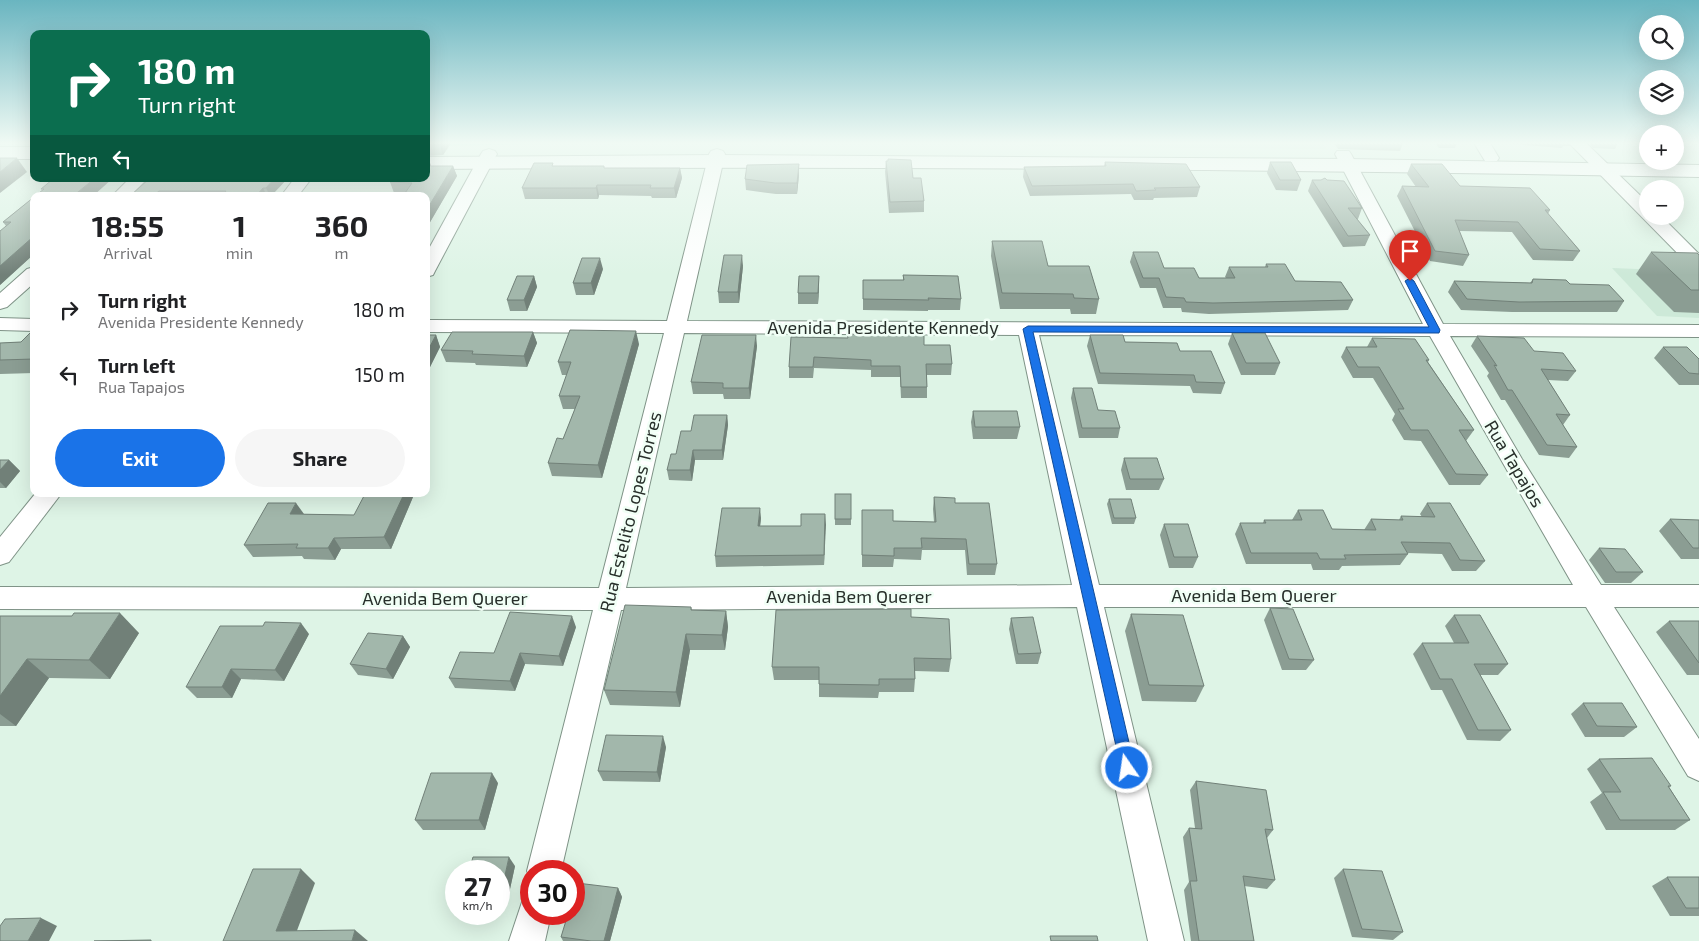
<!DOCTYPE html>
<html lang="en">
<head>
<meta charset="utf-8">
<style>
	:root { --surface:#fff; --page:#f6f6f6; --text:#202124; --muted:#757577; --accent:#1a73e8 }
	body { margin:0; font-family:"Exo 2",sans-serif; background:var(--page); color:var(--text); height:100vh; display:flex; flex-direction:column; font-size:19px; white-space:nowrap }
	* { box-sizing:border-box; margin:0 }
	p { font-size:16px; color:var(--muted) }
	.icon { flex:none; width:28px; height:28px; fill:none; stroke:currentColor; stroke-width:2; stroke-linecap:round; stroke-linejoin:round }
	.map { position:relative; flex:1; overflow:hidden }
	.drawer { position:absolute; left:30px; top:192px; width:400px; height:305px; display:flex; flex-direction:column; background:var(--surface); border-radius:10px; box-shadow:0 5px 20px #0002 }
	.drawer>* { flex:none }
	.hud { position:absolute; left:30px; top:30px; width:400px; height:152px; border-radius:10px; box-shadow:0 5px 20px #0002; background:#0b6e4f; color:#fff; overflow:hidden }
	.buttons { position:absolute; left:1639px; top:15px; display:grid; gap:10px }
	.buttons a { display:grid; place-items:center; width:45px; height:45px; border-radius:50%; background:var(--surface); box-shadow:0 5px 20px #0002; font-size:25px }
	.speed { position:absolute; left:445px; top:860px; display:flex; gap:10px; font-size:25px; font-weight:700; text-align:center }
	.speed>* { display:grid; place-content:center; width:65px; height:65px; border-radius:50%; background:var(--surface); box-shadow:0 5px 20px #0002; line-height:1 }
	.speed small { font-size:12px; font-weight:400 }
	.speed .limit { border:8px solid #d22; background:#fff; color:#111 }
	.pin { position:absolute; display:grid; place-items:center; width:42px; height:42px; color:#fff; margin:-51px -21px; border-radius:50% 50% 50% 0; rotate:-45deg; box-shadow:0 0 5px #0007 }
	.pin .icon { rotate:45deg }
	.me { position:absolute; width:55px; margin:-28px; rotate:347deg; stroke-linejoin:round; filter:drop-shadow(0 0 4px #0008) }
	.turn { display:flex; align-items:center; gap:18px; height:105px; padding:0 25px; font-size:22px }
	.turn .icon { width:65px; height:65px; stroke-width:2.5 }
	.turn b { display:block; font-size:35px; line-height:42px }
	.then { display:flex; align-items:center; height:48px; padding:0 25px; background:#0003; gap:10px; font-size:19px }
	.eta { display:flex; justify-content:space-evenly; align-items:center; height:85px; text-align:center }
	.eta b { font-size:30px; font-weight:700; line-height:35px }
	.cta { display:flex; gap:10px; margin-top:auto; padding:10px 25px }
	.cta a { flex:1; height:58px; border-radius:30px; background:var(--accent); color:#fff; font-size:20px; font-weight:700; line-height:58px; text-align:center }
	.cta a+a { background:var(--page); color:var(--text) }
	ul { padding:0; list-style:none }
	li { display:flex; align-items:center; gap:15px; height:65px; padding:0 25px }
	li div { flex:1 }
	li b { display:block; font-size:19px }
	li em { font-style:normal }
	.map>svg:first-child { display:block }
</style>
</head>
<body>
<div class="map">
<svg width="1699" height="941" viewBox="0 0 1699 941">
	<rect width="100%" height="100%" fill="#def4e6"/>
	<g fill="#cde9d8">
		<polygon points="1023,143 1324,143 1326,149 1029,146"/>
		<polygon points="1612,268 1689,271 1699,280 1699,318 1657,316"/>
	</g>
	<polygon fill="#84ebb5" points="426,143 612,143 426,146"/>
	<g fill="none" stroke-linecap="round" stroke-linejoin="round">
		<g stroke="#7f9387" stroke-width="2">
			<g id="minor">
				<polygon points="1474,143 1490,143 1499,158 1497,161 1485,161"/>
				<polygon points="1569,143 1586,143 1648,203 1648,216 1661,216 1699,254 1699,270 1692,268"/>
				<polygon points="489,149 495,151 497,154 435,271 433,275 426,277 426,254 481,154 483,151"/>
				<path d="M 717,149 L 723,151 L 725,154 L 687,321 L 1423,324 L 1335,154 L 1337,151 L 1349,151 L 1351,154 L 1443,324 L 1699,325 L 1699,337 L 1450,336 L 1522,459 L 1601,585 L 1699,585 L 1699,607 L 1614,607 L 1699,739 L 1699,781 L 1688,776 L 1586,607 L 1104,607 L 1184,941 L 1148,941 L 1077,607 L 621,610 L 561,871 L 531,871 L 531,881 L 527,871 L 593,610 L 0,609 L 0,587 L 599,588 L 664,333 L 426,332 L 426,320 L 667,321 L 709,154 L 711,151 ZM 684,333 L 1019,335 L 1072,585 L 626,588 ZM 1039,335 L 1430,336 L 1573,585 L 1099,585 Z"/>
				<polygon points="129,179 147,179 130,196 112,196"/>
				<polygon points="294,179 311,179 298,196 281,196"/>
				<polygon points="34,267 34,283 7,307 0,309 0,293 27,269"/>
				<polygon points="0,318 34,319 34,331 0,330"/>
				<polygon points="35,494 61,494 9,562 0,565 0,537"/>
				<polygon points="531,898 531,914 551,914 545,941 509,941 522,902"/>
			</g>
		</g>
		<g stroke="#7f9387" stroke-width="2">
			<g id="tertiary">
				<rect x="0" y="147" width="34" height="12"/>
				<path d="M 716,155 L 1349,159 L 1699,165 L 1699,177 C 1275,169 851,166 426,169 L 426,157 Z"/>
			</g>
		</g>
		<use href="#minor" fill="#fff" fill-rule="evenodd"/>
		<use href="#tertiary" fill="#fff" fill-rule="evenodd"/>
	</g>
	<g fill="#8b9d93">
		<polygon points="426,143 465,143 451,143 443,155 426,156"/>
		<polygon points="1334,143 1403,143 1400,151 1338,149"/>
		<polygon points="1435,143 1457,143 1455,148 1439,148"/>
		<polygon points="1501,143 1572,143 1570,146 1563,146 1562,148"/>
		<polygon points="1588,143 1618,143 1615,149 1593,148"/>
		<polygon points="429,160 431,166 453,166 457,176 426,229 426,196 405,193 394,193 390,182"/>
		<polygon points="886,161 913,178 924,201 924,212 889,213 885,172"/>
		<polygon points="1105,162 1200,187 1197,197 1154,198 1153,200 1134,200 1131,194 1030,196 1023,177 1024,167 1104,166"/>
		<polygon points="1270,162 1301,180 1297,191 1276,190 1267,173"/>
		<polygon points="799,164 799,175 797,194 776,194 746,190 745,179"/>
		<polygon points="1411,164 1460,186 1550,210 1548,214 1580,251 1573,261 1533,260 1512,232 1459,231 1469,255 1463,266 1430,261 1397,196 1402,186 1416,187 1407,174"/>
		<polygon points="554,166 605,168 680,168 682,178 676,198 652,198 651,196 599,195 598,199 525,199 522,188"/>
		<polygon points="149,179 287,179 271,196 130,196"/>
		<polygon points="1312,180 1362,208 1358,219 1357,219 1370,235 1365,246 1343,247 1308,191"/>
		<polygon points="34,197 34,254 0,285 6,226 3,222"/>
		<polygon points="992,241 1048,266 1099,299 1096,314 1071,314 1070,309 1000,309 991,256"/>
		<polygon points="1133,252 1164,268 1199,278 1226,278 1225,277 1229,267 1265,267 1266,264 1295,281 1353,300 1348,310 1209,314 1182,312 1181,308 1163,308 1156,288 1140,288 1130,262"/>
		<polygon points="1651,252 1699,255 1699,313 1674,312 1636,274"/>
		<polygon points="743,266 739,303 719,303 718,292"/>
		<polygon points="603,269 594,295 576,295 573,283"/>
		<polygon points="903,275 961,299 960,310 928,310 928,311 863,310 863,280 903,280"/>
		<polygon points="534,276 537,287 527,311 510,311 507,300"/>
		<polygon points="1533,279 1624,301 1617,312 1512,312 1461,310 1448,292 1454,281 1530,283"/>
		<polygon points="819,287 818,304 798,304 798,293"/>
		<polygon points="34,329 34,373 0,374 0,343 21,342"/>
		<polygon points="533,332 537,343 527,367 476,365 475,363 446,362 441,350"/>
		<polygon points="1232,333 1280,363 1275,375 1241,375 1228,344"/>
		<polygon points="426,335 436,335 440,347 430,367 426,367"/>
		<polygon points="1090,335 1125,342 1180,351 1225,383 1221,394 1193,393 1190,386 1098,384 1087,346"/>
		<polygon points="1477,336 1534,351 1576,371 1568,381 1548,380 1570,415 1563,425 1577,447 1569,458 1539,455 1505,400 1501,400 1487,376 1489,373 1471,346"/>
		<polygon points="848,338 924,345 952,364 951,375 927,375 927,398 901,398 900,377 871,377 871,370 814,368 813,378 789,378 789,367"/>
		<polygon points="1372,338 1429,360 1428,362 1474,430 1466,441 1488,475 1480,485 1449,485 1421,441 1404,440 1392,420 1395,414 1373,378 1353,378 1341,357 1346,347 1367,347"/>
		<polygon points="639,344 602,478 552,476 548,463 563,439 575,409 563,409 559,396 567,375 562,375 558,362"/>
		<polygon points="757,346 750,399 724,399 723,394 693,394 691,382"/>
		<polygon points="1663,347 1699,359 1699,385 1679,385 1654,358"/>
		<polygon points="1073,388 1098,410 1120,428 1118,438 1079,438 1071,398"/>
		<polygon points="973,411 1020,427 1017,439 973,439 971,422"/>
		<polygon points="727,415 728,425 723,460 695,460 692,481 669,480 667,470 676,454 691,431"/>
		<polygon points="1124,458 1164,479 1159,490 1126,490 1121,470"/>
		<polygon points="0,460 9,460 20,471 6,488 0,488"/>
		<rect x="835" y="494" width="16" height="31"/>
		<polygon points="413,497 391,549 341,549 335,560 304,559 302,556 253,557 244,545 304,514 354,515"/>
		<polygon points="934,497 955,503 997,564 995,575 967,575 965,550 922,550 921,560 894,559 893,567 862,567 862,510 893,521 934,522 933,509"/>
		<polygon points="1109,499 1136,518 1134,524 1112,524 1107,504"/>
		<polygon points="1427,503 1485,561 1476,571 1452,571 1442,554 1407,553 1408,554 1400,565 1342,566 1339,570 1313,570 1311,564 1246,564 1235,534 1240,523 1263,523 1264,520 1292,520 1298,510 1332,529 1364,530 1371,519 1399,520 1401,516 1422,517 1420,514"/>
		<polygon points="825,514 824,565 716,567 715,556 761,518 760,526 801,526"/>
		<polygon points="1670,519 1699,520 1699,559 1681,559 1659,531"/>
		<polygon points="1164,524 1198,557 1193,568 1169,568 1160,535"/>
		<polygon points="1599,548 1643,572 1631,583 1605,583 1589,560"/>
		<polygon points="691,607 692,610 726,611 728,627 725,650 690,650 680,707 610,705 604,690"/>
		<polygon points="1270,608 1314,660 1306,670 1282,670 1264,620"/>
		<polygon points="1131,614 1204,686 1196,702 1142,701 1125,631"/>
		<polygon points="1454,615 1508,664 1498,675 1480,675 1511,730 1500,741 1467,740 1442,690 1431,690 1413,654 1422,643 1454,643 1445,626"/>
		<polygon points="0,616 139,633 110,679 49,678 16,726 0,726"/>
		<polygon points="911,617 951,659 949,672 915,671 915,679 914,692 879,692 878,698 819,697 819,680 774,680 772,667"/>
		<polygon points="1011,618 1041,653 1038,664 1016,664 1009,629"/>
		<polygon points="1669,621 1699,621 1699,675 1687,675 1656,632"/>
		<polygon points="576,627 563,666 525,664 515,691 455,688 449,678 494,653"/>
		<polygon points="309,634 284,681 241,679 232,698 197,698 186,687"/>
		<polygon points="403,636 410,647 393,679 358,675 350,664"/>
		<polygon points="1583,703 1637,727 1624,737 1585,737 1571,714"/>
		<polygon points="666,747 660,782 603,781 598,771"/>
		<polygon points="1599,759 1671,786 1669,787 1690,820 1675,830 1606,830 1590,802 1602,793 1587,769"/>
		<polygon points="1196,781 1273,830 1267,838 1275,880 1267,889 1244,886 1254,941 1191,941 1184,890 1189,882 1183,837 1189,828 1195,828 1190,790"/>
		<polygon points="498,783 485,830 423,830 415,820"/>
		<polygon points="515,866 508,898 499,898 499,871"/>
		<polygon points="1343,869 1403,932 1393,940 1352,937 1334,878"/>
		<polygon points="1667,877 1699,877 1699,916 1670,916 1652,886"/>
		<polygon points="618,888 622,897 610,941 563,941 561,937"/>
	</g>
	<g fill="#718078">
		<polygon points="441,143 451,143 443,155 440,145"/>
		<polygon points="17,158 27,172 0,193 0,172"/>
		<polygon points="429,160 433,171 426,168 426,165"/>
		<polygon points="799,164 799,175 797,194 797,183"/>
		<polygon points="453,166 457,176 426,229 426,211"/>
		<polygon points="680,168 682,178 676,198 674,188"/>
		<polygon points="94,179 112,179 93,196 73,196"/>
		<polygon points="274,179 287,179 271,196 270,196 266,188"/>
		<polygon points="597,185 599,195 598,199 596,188"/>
		<polygon points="263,188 267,196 256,196"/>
		<polygon points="159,191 162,196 153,196"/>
		<polygon points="34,236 34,254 0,285 0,266"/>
		<polygon points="742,255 743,266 739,303 738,292"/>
		<polygon points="600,258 603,269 594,295 591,283"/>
		<polygon points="534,276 537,287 527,311 524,300"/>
		<polygon points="819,276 819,287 818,304 818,293"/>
		<polygon points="636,331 639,344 602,478 598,465"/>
		<polygon points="533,332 537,343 527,367 524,356"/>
		<polygon points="436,335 440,347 430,367 426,357 426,354"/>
		<polygon points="756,335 757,346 750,399 749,388"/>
		<polygon points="727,415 728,425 723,460 722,450"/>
		<polygon points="693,450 695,460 692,481 690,470"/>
		<polygon points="9,460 20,471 6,488 0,482 0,470"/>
		<polygon points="404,494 411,494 413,497 391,549 384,537"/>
		<polygon points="296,503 304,514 290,514"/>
		<polygon points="760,508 761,518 759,536 758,526"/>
		<polygon points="825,514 826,525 824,565 824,555"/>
		<polygon points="334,538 341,549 335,560 328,548"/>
		<polygon points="726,611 728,627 725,650 722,635"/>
		<polygon points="120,613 139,633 110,679 89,660"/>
		<polygon points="572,616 576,627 563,666 559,656"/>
		<polygon points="301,623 309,634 284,681 275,670"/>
		<polygon points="686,634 690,650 680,707 676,692"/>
		<polygon points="403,636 410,647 393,679 386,669"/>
		<polygon points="520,653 525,664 515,691 510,681"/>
		<polygon points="27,659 49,678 16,726 0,714 0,696"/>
		<polygon points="231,669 241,679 232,698 222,687"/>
		<polygon points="663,736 666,747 660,782 657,772"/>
		<polygon points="492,773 498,783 485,830 479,820"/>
		<polygon points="509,857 515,866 508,898 502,889"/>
		<polygon points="301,869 315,883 293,941 276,931"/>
		<polygon points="618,888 622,897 610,941 604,941"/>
		<polygon points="41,918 57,926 49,941 28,941"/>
		<polygon points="355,930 368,941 352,941"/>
	</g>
	<g fill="#a2b7ab" stroke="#718078">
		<polygon points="426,143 441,143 440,145 426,145"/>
		<polygon points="0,158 17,158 0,172"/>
		<polygon points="888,159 911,160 913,178 921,178 924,201 890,202 886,161 888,161"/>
		<polygon points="1105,162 1186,164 1200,187 1154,188 1156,190 1136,191 1133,184 1032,186 1024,167 1106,166"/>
		<polygon points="1270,162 1291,162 1301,180 1280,180"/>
		<polygon points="534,163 553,163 552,166 604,166 604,168 680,168 674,188 650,188 651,185 597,185 596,188 522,188"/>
		<polygon points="799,164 797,183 775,183 745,179 747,165"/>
		<polygon points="1411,164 1442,164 1460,186 1530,188 1550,210 1545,210 1580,251 1540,249 1518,222 1455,220 1469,255 1435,251 1402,186 1429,187"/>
		<polygon points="426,166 453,166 426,211 426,196 403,196 412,183 390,182 393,179 426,179"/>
		<polygon points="1325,178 1327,180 1344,181 1362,208 1348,208 1370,235 1348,236 1312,180 1321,180"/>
		<polygon points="53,179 94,179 73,196 35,196 44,189 41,189"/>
		<polygon points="149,179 274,179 266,188 263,188 256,196 222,196 226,191 159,191 153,196 130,196"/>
		<polygon points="34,197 34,230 32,232 34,232 34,236 0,266 0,231 11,222 3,222"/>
		<polygon points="992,241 1042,241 1048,266 1089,266 1099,299 1074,298 1073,294 1002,293"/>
		<polygon points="1133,252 1158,252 1164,268 1194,268 1199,278 1235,278 1229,267 1268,267 1266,264 1285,264 1295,281 1341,282 1353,300 1213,303 1186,302 1184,298 1166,297 1159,278 1143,278"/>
		<polygon points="1651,252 1697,253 1699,255 1699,290 1691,290"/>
		<polygon points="724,255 742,255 738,292 718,292"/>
		<polygon points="582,258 600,258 591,283 573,283"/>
		<polygon points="903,275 958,276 961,299 928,298 929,300 863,299 863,280 904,280"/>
		<polygon points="517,276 534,276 524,300 507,300"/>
		<polygon points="799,276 819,276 818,293 798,293"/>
		<polygon points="1533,279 1566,280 1570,284 1609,285 1624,301 1519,302 1467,299 1454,281 1532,283"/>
		<polygon points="34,329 34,359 0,360 0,343 21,342"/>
		<polygon points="570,330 636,331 598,465 548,463 557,438 563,439 580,396 559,396 571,362 558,362"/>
		<polygon points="452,332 533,332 524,356 472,354 473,351 441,350"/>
		<polygon points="1232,333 1265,333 1280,363 1246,363"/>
		<polygon points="847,334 924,335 924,345 950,345 952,364 926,364 927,387 901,387 900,366 871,366 871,360 814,357 813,367 789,367 791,337 848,338"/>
		<polygon points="426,335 436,335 426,354"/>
		<polygon points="702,335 756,335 749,388 723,388 723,383 691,382"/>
		<polygon points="1090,335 1123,335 1125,342 1177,343 1180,351 1211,351 1225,383 1196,382 1194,375 1100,373"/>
		<polygon points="1477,336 1524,338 1534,351 1563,353 1576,371 1541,369 1570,415 1556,414 1577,447 1547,445 1512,390 1508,390 1494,365 1497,366"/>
		<polygon points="1372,338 1415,339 1429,360 1426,360 1474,430 1459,430 1488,475 1456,474 1428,430 1411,430 1398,409 1404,409 1379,367 1358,367 1346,347 1377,347"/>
		<polygon points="1663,347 1687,347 1699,359 1699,374 1689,373"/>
		<polygon points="1073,388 1092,388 1098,410 1115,411 1120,428 1082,428"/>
		<polygon points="34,403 34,407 30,407"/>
		<polygon points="973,411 1017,411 1020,427 975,427"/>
		<polygon points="694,415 727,415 722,450 693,450 690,470 667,470 671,454 676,454 681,431 691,431"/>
		<polygon points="1124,458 1157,458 1164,479 1130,479"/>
		<polygon points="0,460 9,460 0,470"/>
		<polygon points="365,494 404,494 384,537 334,538 328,548 296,548 298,544 244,545 268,503 296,503 290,514 354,515"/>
		<rect x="835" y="494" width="16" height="25"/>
		<polygon points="934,497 955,498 955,503 989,503 997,564 969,564 966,539 921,538 922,548 894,548 894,556 862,555 862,510 893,510 893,521 936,522"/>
		<polygon points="1109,499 1131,499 1136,518 1114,518"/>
		<polygon points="1427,503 1450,503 1485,561 1460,560 1450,543 1401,542 1408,554 1344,555 1346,559 1320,559 1317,553 1251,553 1240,523 1266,523 1264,520 1302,520 1298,510 1323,510 1332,529 1376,530 1371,519 1403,520 1401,516 1435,517"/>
		<polygon points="722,508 760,508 758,526 801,526 801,514 825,514 824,555 715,556"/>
		<polygon points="1670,519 1699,520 1699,548 1693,548"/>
		<polygon points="1164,524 1188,524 1198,557 1174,557"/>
		<polygon points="1599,548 1625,549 1643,572 1616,572"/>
		<polygon points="625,605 691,607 691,610 726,611 722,635 686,634 676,692 604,690"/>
		<polygon points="1270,608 1293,609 1314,660 1289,659"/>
		<polygon points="911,609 911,617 949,619 951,659 914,658 915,679 879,679 879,685 819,684 819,667 772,667 776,610"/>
		<polygon points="510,612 572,616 559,656 520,653 510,681 449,678 460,652 494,653"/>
		<polygon points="74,613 120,613 89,660 27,659 0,696 0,616 72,616"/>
		<polygon points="1131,614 1183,615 1204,686 1149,685"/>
		<polygon points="1454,615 1480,615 1508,664 1474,664 1511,730 1478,730 1452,679 1440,679 1422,643 1469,643"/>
		<polygon points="1033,617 1041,653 1018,654 1011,618"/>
		<polygon points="1669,621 1699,621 1699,663"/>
		<polygon points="265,622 301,623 275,670 231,669 222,687 186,687 220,626 263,626"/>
		<polygon points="368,633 403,636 386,669 350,664"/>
		<polygon points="1583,703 1622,703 1637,727 1597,726"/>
		<polygon points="606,735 663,736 657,772 598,771"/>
		<polygon points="1652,758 1671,786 1668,786 1690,820 1620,820 1603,792 1621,792 1599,759"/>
		<polygon points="431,773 492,773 479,820 415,820"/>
		<polygon points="1196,781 1266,790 1273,830 1265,829 1275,880 1243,876 1254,941 1199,941 1190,881 1197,881 1189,828 1202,829"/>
		<polygon points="473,857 509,857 502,889 499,889 499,871 469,871"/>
		<polygon points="253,869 301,869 276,931 355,930 352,941 223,941"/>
		<polygon points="1343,869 1382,871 1403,932 1362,929"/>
		<polygon points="1667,877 1699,877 1699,908 1686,908"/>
		<polygon points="577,883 618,888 604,941 591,941 561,937 568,914 574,914 574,895"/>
		<polygon points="41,918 28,941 0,941 0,926 5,919"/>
		<polygon points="1050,936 1097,936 1098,941 1051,941"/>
		<polygon points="151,940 151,941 94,941"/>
	</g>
	<linearGradient id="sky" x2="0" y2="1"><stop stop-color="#6ab5c0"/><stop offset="0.52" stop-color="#f0faf4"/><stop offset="1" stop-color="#f0faf4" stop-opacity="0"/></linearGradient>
	<rect width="1699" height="275" fill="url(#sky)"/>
	<polygon fill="#1a73e8" stroke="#114b97" points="1410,278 1414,281 1440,330 1439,333 1033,332 1135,768 1133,773 1127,775 1122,773 1023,329 1028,326 1429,327 1405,281"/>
	<g text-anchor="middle" stroke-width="5" stroke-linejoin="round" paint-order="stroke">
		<g font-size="18" fill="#272f2a" stroke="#f1fff6">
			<text x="883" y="334">Avenida Presidente Kennedy</text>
			<text transform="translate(1514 464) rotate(59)" y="6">Rua Tapajos</text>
			<text transform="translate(631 512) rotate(-76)" y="6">Rua Estelito Lopes Torres</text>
			<text x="1254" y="602">Avenida Bem Querer</text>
			<text x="849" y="603">Avenida Bem Querer</text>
			<text x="445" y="605">Avenida Bem Querer</text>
		</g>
	</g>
</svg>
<div class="buttons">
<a><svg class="icon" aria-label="search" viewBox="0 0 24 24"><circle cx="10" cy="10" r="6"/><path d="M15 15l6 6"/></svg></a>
<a><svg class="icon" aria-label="layers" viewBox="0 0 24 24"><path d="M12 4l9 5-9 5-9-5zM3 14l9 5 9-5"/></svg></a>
<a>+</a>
<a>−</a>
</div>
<div class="speed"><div>27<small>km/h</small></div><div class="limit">30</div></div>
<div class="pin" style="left:1410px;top:281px;background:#d93025"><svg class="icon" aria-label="arrive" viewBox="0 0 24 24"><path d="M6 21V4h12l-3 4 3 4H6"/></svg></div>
<svg class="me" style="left:1127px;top:768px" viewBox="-20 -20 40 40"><circle r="17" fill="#1a73e8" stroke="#fff" stroke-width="3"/><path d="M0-11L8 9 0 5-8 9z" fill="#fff"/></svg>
<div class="hud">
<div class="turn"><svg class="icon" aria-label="right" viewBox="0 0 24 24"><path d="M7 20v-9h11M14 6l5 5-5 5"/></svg><div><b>180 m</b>Turn right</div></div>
<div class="then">Then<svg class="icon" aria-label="left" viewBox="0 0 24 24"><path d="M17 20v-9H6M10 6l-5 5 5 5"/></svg></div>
</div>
<section class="drawer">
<div class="eta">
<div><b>18:55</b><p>Arrival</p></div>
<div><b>1</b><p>min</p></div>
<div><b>360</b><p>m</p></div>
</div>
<ul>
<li><svg class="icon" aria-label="right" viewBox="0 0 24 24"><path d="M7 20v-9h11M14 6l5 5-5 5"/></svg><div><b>Turn right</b><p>Avenida Presidente Kennedy</p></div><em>180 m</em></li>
<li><svg class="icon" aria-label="left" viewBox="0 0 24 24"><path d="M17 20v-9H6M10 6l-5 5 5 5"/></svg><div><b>Turn left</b><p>Rua Tapajos</p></div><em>150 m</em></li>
</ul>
<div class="cta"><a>Exit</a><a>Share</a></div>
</section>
</div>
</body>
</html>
